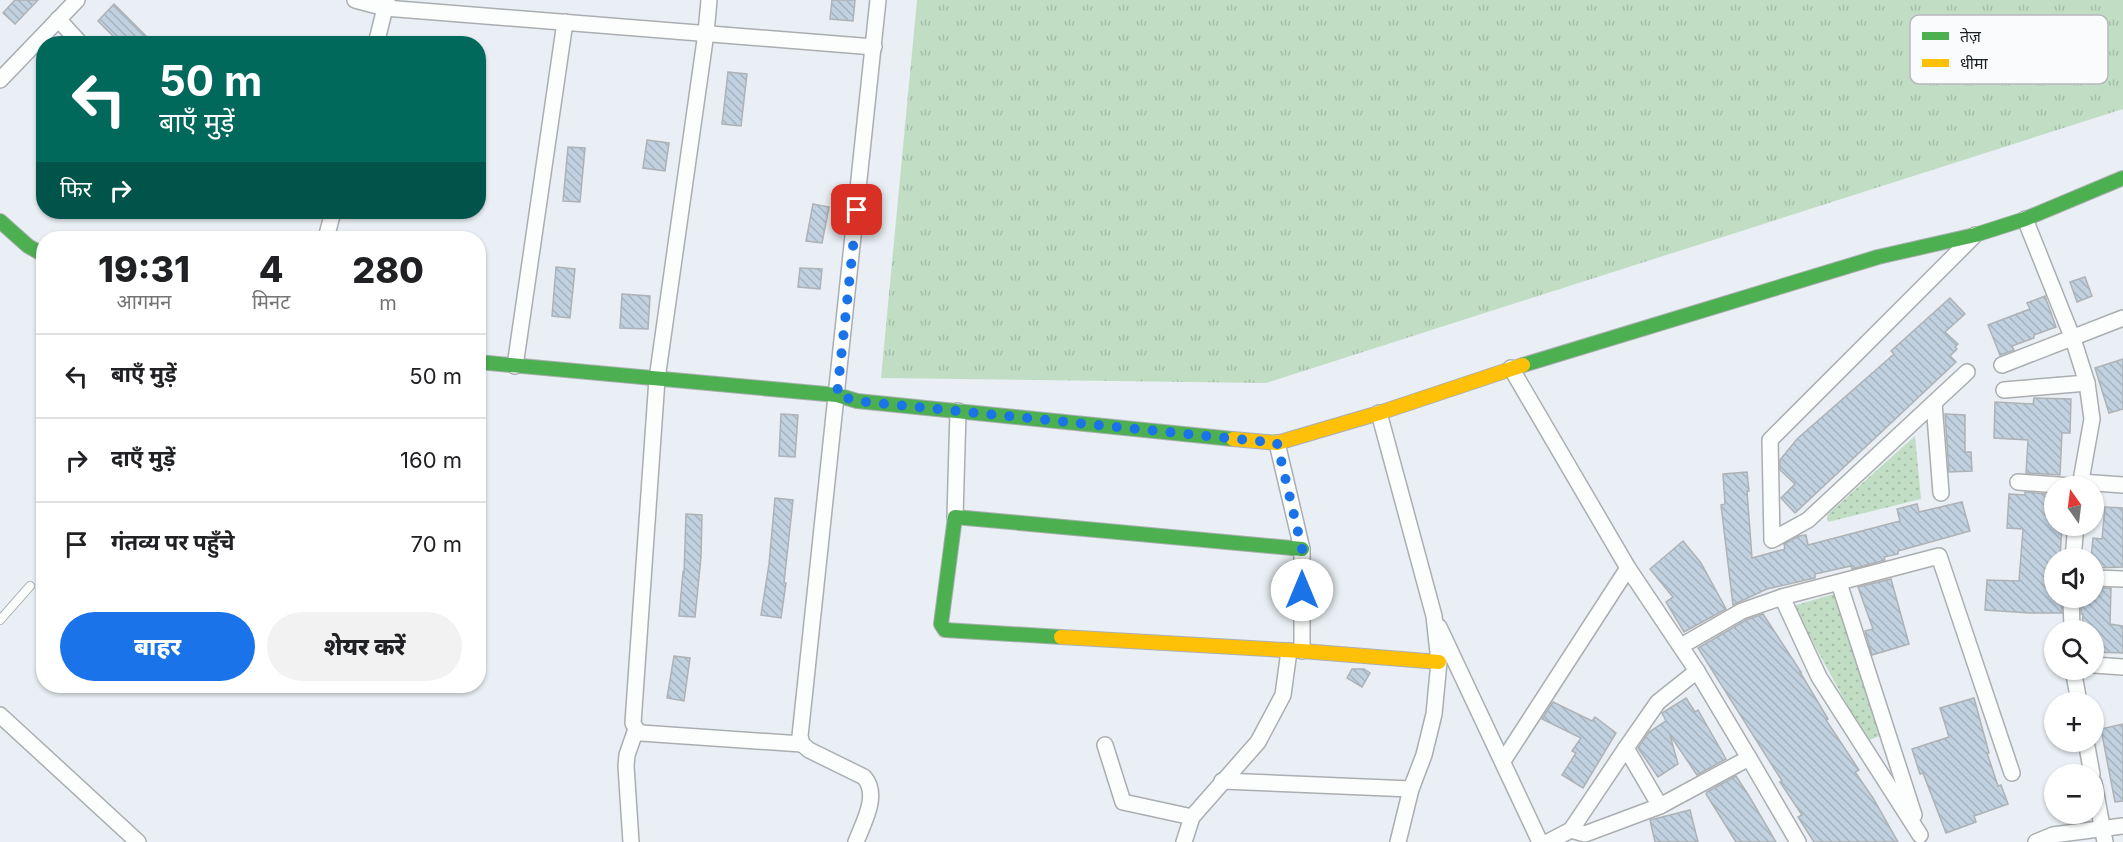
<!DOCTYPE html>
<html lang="hi">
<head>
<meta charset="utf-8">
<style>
	:root { --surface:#fff; --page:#f2f2f2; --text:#202124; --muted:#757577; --line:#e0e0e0; --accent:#1a73e8 }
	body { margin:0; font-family:Inter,"Noto Sans Devanagari",sans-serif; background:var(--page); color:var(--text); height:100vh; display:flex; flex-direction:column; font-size:22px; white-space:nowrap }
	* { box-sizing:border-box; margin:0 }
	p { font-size:20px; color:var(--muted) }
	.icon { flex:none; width:33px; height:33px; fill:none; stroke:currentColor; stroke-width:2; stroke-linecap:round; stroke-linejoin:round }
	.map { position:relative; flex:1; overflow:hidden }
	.side { position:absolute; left:36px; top:231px; width:450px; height:462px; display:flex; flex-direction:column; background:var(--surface); border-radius:24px; box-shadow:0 2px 4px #0004 }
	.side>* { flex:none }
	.top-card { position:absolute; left:36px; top:36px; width:450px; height:183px; border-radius:24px; box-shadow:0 2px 4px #0004; background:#00695c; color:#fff; overflow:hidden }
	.needle { width:39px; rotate:346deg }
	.buttons { position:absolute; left:2044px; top:476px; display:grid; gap:12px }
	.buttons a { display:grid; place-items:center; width:60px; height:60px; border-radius:50%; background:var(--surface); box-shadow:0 2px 4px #0004; font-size:30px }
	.pin { position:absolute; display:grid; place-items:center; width:51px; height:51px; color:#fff; margin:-26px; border-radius:12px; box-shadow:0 3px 9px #0006 }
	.me { position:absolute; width:66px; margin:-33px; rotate:0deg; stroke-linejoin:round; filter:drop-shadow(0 0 4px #0008) }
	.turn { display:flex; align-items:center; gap:21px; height:126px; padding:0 24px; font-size:27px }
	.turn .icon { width:78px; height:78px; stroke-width:2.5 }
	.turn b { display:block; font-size:42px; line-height:51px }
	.then { display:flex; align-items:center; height:57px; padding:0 24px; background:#0003; gap:12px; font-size:22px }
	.eta { display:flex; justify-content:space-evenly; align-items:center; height:102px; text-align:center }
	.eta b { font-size:36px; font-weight:800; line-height:42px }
	.primary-button { display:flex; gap:12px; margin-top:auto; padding:12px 24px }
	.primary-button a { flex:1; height:69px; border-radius:36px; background:var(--accent); color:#fff; font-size:24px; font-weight:800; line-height:69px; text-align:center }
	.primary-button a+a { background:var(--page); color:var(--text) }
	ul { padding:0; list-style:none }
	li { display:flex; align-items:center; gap:18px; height:84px; padding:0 24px; border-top:2px solid var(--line) }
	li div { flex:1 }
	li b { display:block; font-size:22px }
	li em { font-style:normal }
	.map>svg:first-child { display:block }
</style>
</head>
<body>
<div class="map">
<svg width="2123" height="842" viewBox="0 0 2123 842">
	<defs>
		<pattern id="grass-tufts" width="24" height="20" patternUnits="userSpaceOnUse" patternTransform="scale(1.5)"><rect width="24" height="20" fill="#c1dec5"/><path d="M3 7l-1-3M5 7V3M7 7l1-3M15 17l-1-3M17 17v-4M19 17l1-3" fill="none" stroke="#a5bea9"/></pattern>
		<pattern id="park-dots" width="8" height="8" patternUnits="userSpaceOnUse" patternTransform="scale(1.5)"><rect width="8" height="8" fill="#c1dec5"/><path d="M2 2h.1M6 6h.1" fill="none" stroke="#a5bea9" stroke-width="1.8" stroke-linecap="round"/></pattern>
		<pattern id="building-back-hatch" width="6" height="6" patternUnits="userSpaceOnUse" patternTransform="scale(1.5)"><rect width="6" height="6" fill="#c1d1df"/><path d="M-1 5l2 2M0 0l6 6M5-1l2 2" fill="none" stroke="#a5b3bf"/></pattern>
	</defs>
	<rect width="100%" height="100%" fill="#e9eff4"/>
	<polygon fill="url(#grass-tufts)" points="917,0 2123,0 2123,109 1266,383 881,378"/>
	<g fill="url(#park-dots)">
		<polygon points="1915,436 1921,499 1828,522 1827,515"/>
		<polygon points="1834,594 1882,735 1867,741 1793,606"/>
	</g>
	<g fill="url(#building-back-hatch)" stroke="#aeb2b5" stroke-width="1.5">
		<polygon points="15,0 38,0 15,24 3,13"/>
		<polygon points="832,0 855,0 853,21 830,19"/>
		<polygon points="114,4 154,44 121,44 98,21"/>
		<polygon points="728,72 747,74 741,126 722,124"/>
		<polygon points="647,140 669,143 665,171 643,168"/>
		<polygon points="568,147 585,148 580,202 563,201"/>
		<polygon points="813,204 829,207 822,243 806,241"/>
		<polygon points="556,267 575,269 570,318 552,316"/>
		<polygon points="800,268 822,269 820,289 798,287"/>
		<polygon points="2085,277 2092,296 2077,302 2070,282"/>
		<polygon points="622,294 650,296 648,329 620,328"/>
		<polygon points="2045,296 2056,327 2034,335 2034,338 2012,346 2014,350 2000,355 1988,325 2030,309 2027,303"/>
		<polygon points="1950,298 1965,314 1945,332 1958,344 1955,347 1957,349 1950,356 1956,362 1795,513 1781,498 1795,484 1780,470 1780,460 1797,439 1894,354 1891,351"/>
		<polygon points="2123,359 2123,409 2109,413 2095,368"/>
		<polygon points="2034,398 2071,399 2070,433 2062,433 2060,475 2026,473 2028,440 1994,438 1995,402 2033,404"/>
		<polygon points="781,414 798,415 795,457 779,456"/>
		<polygon points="1945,414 1965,415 1965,452 1971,452 1972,471 1949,472"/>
		<polygon points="1747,472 1749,491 1747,491 1752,558 1785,549 1784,544 1799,536 1806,535 1808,545 1900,521 1897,509 1917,504 1919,512 1962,502 1970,531 1898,551 1898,554 1884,557 1885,560 1852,569 1851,566 1815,574 1815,578 1767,589 1733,605 1721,505 1725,504 1723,474"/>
		<polygon points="2025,492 2055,495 2055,525 2062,525 2060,558 2055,558 2054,567 2054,597 2061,597 2062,613 2030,613 1985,610 1987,580 2019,581 2023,529 2007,528 2009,494 2025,495"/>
		<polygon points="775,498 793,500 784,583 786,583 781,618 761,615 769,564"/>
		<polygon points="2105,507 2123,508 2123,567 2095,568 2094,558 2091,558 2093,538 2102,539"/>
		<polygon points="686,514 702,515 701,557 695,617 679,616 683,572 684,573"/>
		<polygon points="1683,541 1701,563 1726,609 1684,632 1666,602 1673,597 1650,569"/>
		<polygon points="1891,579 1909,644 1872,655 1865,631 1873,629 1858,587"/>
		<polygon points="2094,588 2111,588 2110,624 2123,626 2123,653 2094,652 2094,630 2082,630 2083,614 2081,614 2081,597 2094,597"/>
		<polygon points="1763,614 1801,672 1800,672 1828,719 1826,720 1859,770 1855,772 1873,798 1898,842 1814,842 1798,817 1802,815 1780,782 1782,781 1698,648 1746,620"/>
		<polygon points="674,656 690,658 684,701 667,698"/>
		<polygon points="1352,669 1364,669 1370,673 1362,687 1347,678"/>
		<polygon points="1686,698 1695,712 1698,710 1726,759 1697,775 1670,735 1678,764 1658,777 1638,748 1649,732 1666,721 1662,713"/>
		<polygon points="1974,698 1989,753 1987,753 1998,786 2001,785 2008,804 1974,816 1976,822 1946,833 1923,773 1920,774 1912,749 1949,737 1940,708"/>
		<polygon points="1553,702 1592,721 1595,717 1616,733 1583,788 1562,775 1576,753 1572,751 1581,738 1542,719"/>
		<polygon points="2123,724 2123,801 2115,802 2101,729"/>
		<polygon points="1736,776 1749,796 1776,842 1736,842 1706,794 1707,792"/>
		<polygon points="1690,810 1698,842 1655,842 1650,820"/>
	</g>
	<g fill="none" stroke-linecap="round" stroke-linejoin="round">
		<g stroke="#aaaeb1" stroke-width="10">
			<polyline id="lane" points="0,620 30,586"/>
		</g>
		<g stroke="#aaaeb1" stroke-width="18">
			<g id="street">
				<polyline points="355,0 385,8 874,47"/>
				<polyline points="709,0 706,33 657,379 633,723 636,729 641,733 802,744"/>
				<polyline points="58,19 81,44"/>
				<polyline points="376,44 387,0"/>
				<polyline points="0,80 77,0"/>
				<polyline points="2025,219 2073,339 2087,383 2092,419 2080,486"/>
				<polyline points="326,238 333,212"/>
				<polyline points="2002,365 2123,318"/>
				<polyline points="515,366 565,22"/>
				<polyline points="1511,368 1628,568 1697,671 1749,758 1798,842"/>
				<polyline points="1967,372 1808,520 1772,540 1770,440 1975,235"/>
				<polyline points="2004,390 2087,383"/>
				<polyline points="1934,403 1941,493"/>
				<polyline points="1379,413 1434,616 1439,662 1434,714 1424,755 1411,789 1398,842"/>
				<polyline points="1277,443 1302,549 1302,651"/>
				<polyline points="2018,482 2071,486"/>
				<polyline points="2081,482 2123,485"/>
				<polyline points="955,517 958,411"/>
				<polyline points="2073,558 2076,525"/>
				<polyline points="2094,578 2123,579"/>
				<polyline points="1839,583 1914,815"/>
				<polyline points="1782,597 1819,677 1920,835"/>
				<polyline points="2071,597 2072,630"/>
				<polyline points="1439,627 1540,842"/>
				<polyline points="1681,646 1742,611 1782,597 1939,556 2012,773"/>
				<polyline points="2094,665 2123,667"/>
				<polyline points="2073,669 2079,702"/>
				<polyline points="0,715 138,842"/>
				<polyline points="2086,741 2092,774"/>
				<polyline points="1105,745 1123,802 1192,817"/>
				<polyline points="1626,748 1660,806"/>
				<polyline points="1503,761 1628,568"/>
				<polyline points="1222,781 1411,789"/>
				<polyline points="2094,783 2105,842"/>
				<polyline points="1571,830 1585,834 1660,806 1749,758"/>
				<polyline points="631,842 626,766 627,755 636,729"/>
				<path d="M 856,842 C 863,823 880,795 864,777 L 809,750 L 802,744 L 800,736 L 878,0"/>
				<polyline points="1184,842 1192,817 1258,742 1283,695 1289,651"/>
				<polyline points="1548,842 1571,830 1626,748 1658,702 1697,671"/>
				<polyline points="2036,842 2053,835 2123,826"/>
			</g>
		</g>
		<g stroke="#aaaeb1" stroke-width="16">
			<g id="fast">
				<polyline points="0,221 28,246 44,255"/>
				<polyline points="478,362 837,395 857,401 1233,439"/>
				<polyline points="1523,365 1878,257 1975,235 2025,219 2123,178"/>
				<polyline points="1061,637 945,630 941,624 955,517 1302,549"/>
			</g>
		</g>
		<g stroke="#aaaeb1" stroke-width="16">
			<g id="slow">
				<polyline points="1233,439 1277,443 1379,413 1523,365"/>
				<polyline points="1061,637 1302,651 1439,662"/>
			</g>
		</g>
		<use href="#lane" stroke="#fcfdfd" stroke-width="8"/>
		<use href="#street" stroke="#fcfdfd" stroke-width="15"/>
		<use href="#fast" stroke="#4caf50" stroke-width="14"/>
		<use href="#slow" stroke="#ffc107" stroke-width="14"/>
	</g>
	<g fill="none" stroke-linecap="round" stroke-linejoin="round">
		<polyline stroke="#1a73e8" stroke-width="10" stroke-dasharray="0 18" points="857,210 837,395 857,401 1277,443 1302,549 1302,590"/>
	</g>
	<rect x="1910" y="15" width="198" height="69" rx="9" fill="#f9fbfd" stroke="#b7b9bc" stroke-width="1.5"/>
	<rect x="1922" y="32" width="27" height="8" fill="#4caf50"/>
	<rect x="1922" y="59" width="27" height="8" fill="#ffc107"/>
	<g font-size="16" fill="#1c2023">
		<text x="1960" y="42">तेज़</text>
		<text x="1960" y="69">धीमा</text>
	</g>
</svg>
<div class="buttons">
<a><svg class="needle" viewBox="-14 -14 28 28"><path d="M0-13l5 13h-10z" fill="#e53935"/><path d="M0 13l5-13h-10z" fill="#757577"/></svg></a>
<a><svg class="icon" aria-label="sound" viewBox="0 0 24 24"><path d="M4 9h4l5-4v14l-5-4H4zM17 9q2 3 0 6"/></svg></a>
<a><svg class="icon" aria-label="search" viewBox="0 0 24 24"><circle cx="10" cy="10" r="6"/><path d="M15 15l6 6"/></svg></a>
<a>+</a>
<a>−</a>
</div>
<div class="pin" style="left:857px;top:210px;background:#d93025"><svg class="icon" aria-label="arrive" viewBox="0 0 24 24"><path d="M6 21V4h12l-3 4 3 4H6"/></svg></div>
<svg class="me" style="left:1302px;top:590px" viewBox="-20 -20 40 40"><circle r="19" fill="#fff"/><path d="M0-13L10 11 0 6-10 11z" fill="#1a73e8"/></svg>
<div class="top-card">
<div class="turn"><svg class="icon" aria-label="left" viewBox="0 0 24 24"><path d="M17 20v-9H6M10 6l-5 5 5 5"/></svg><div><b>50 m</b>बाएँ मुड़ें</div></div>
<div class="then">फिर<svg class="icon" aria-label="right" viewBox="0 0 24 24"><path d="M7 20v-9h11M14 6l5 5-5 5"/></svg></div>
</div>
<section class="side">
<div class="eta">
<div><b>19:31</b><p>आगमन</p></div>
<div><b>4</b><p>मिनट</p></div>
<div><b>280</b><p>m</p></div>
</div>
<ul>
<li><svg class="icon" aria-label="left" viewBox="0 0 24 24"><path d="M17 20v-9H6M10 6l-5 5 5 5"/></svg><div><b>बाएँ मुड़ें</b></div><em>50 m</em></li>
<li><svg class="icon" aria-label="right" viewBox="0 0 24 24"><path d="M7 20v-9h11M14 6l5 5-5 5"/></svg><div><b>दाएँ मुड़ें</b></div><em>160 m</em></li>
<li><svg class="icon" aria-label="arrive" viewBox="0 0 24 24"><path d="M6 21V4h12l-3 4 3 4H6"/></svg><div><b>गंतव्य पर पहुँचे</b></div><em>70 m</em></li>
</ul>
<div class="primary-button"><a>बाहर</a><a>शेयर करें</a></div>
</section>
</div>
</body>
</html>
